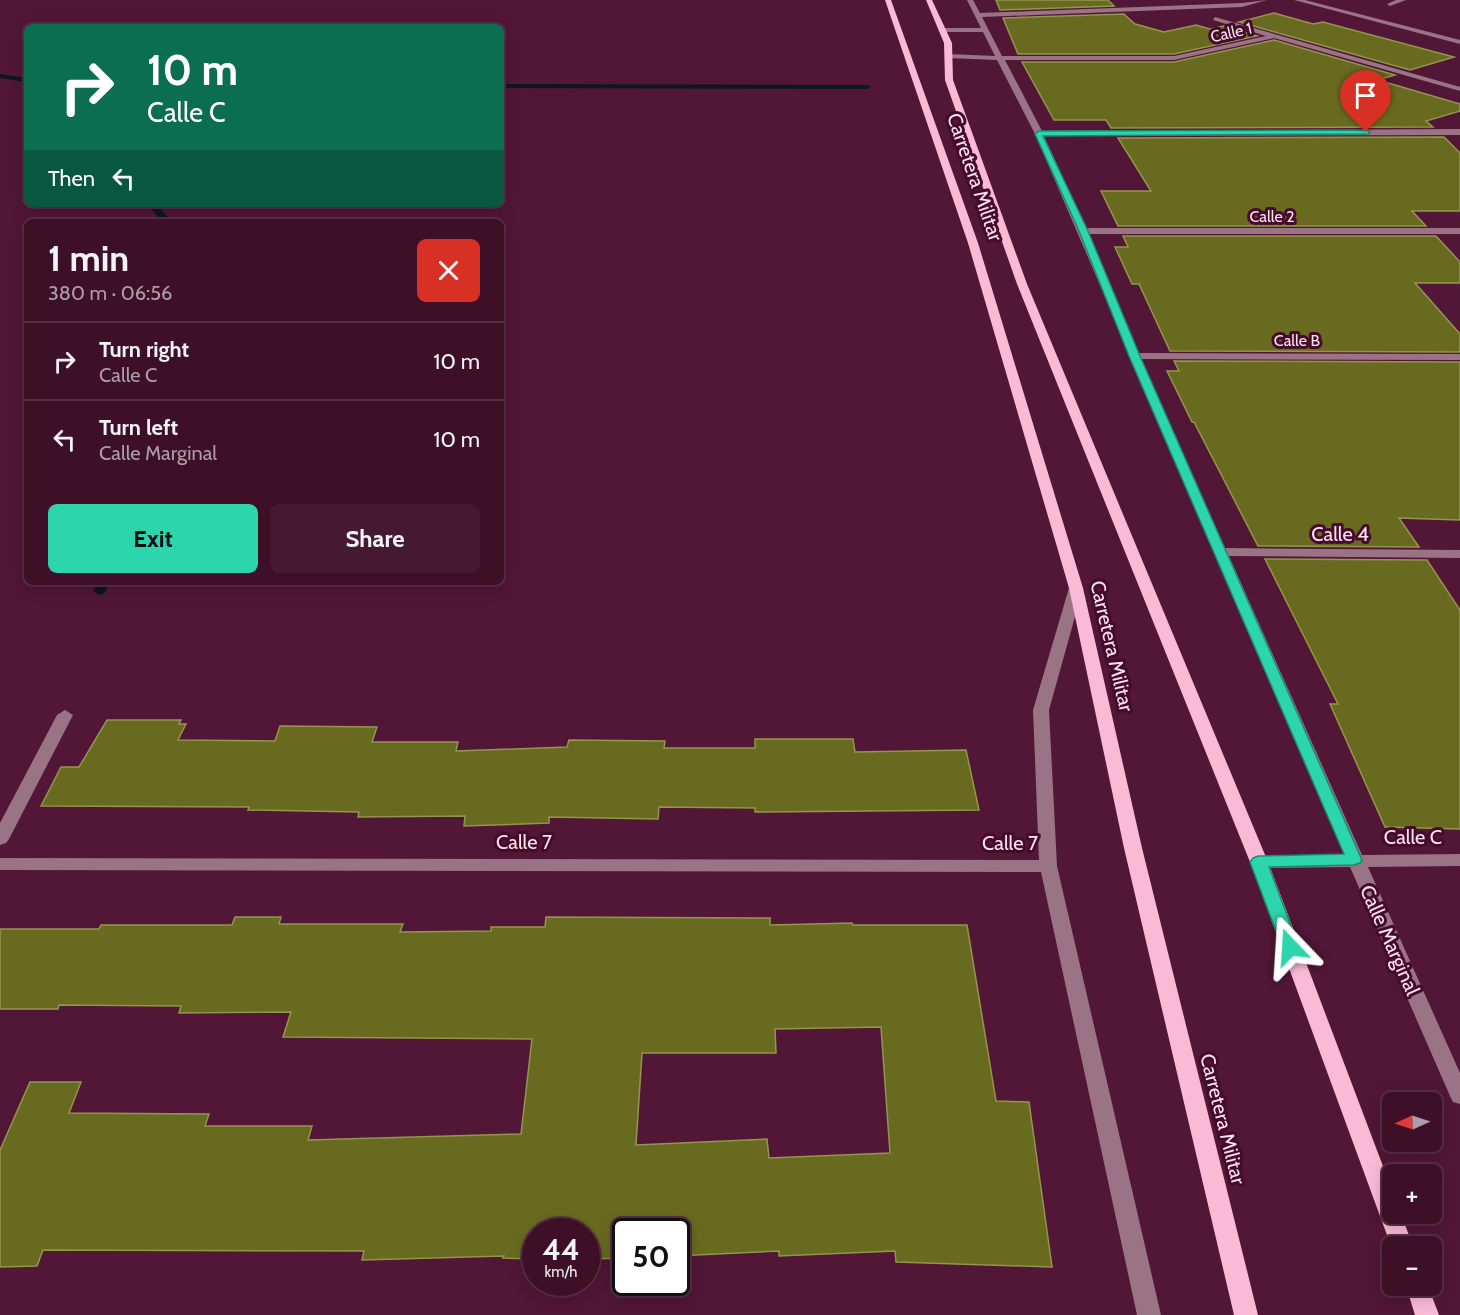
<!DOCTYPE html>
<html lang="en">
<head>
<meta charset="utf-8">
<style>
	:root { --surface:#3e1028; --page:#451930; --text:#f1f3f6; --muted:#ad9da8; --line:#573045; --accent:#2cd5ab }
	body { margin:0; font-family:Cabin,sans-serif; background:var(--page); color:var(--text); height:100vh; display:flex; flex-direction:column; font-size:22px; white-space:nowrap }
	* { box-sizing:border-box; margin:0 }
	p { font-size:20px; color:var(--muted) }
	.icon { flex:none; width:33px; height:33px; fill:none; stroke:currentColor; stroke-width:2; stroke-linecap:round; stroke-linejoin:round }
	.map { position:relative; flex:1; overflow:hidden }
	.drawer { position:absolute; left:24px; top:219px; width:480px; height:366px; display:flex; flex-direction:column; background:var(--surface); border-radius:9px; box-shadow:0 3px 15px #0003,0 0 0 2px var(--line) }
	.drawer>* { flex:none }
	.banner { position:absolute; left:24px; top:24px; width:480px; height:183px; border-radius:9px; box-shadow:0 3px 15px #0003,0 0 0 2px var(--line); background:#0b6e4f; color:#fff; overflow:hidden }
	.needle { width:39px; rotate:267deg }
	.buttons { position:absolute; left:1382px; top:1092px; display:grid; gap:12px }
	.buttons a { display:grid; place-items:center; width:60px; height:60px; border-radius:9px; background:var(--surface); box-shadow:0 3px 15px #0003,0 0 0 2px var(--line); font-size:30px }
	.speed { position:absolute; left:522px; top:1218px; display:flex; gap:12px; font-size:30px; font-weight:700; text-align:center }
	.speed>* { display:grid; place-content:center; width:78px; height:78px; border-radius:50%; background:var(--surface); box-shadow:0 3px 15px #0003,0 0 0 2px var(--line); line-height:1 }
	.speed small { font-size:15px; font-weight:400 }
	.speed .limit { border:3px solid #111; border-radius:9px; background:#fff; color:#111 }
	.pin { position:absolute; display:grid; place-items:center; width:51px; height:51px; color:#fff; margin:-62px -26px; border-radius:50% 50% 50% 0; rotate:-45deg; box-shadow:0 0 6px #0007 }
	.pin .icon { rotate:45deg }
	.me { position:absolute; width:66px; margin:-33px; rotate:340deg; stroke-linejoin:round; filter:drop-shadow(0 0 4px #0008) }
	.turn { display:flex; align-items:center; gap:21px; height:126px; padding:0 24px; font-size:27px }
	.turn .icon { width:78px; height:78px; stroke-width:2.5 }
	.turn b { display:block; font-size:42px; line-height:51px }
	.then { display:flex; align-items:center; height:57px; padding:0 24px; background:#0003; gap:12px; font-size:22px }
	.round { display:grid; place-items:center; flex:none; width:63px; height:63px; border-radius:9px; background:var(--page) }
	.head { display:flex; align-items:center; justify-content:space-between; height:102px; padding:0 24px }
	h1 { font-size:36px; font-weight:700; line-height:45px }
	.primary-button { display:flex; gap:12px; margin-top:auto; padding:12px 24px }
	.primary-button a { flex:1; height:69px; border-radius:9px; background:var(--accent); color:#111; font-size:24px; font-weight:700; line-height:69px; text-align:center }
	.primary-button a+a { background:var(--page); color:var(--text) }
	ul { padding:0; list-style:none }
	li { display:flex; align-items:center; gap:18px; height:78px; padding:0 24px; border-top:2px solid var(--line) }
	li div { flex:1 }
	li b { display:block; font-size:22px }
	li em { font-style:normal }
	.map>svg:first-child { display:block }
</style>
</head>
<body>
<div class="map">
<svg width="1460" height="1315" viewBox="0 0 1460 1315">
	<rect width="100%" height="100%" fill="#521636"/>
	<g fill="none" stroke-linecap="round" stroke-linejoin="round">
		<g fill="#0a181f" fill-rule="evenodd">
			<polygon points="0,74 27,78 27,82 0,78"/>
			<polygon points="501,84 867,85 871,87 867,89 501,88"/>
			<polygon points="147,204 156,204 172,222 163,222"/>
			<polygon points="98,582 110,582 104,594 99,595 93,591"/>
		</g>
	</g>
	<g fill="#686b1f" stroke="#93964d" stroke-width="1.5" fill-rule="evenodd">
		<polygon points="996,0 1108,0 1114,6 1000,10"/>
		<polygon points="1274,13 1313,24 1323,22 1454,57 1410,70 1239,22"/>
		<polygon points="1124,14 1135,24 1164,32 1196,25 1210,29 1224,26 1257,36 1174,54 1018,54 1003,18"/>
		<polygon points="1274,40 1395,75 1378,80 1460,104 1460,111 1426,121 1433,127 1111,128 1106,120 1054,120 1022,62 1174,62"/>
		<polygon points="1444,137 1460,153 1460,211 1412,211 1426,226 1118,226 1101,191 1151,191 1118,138"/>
		<polygon points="1123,236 1436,236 1460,262 1460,283 1415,283 1460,334 1460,352 1170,351 1139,284 1132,284 1115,247 1128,247"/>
		<polygon points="1174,361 1460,362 1460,520 1399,518 1419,547 1258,546 1194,422 1192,422 1167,371 1179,371"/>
		<polygon points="1265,559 1427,560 1460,610 1460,829 1385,827 1330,704 1338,704"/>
		<polygon points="107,720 181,720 179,724 186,724 178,740 275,741 280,726 377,727 372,742 458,742 456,751 567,747 569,740 665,741 664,748 755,748 755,739 853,739 855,752 966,750 979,810 755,812 755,808 659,807 658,819 549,817 549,823 464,826 465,816 358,817 359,812 248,810 249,807 41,806 61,767 79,767"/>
		<path d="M 235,917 L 281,917 L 279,924 L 403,924 L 400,932 L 491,931 L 491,927 L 545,927 L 546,917 L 770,918 L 770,925 L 852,923 L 853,925 L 967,925 L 996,1101 L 1029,1102 L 1052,1267 L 896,1262 L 895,1251 L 779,1256 L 779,1251 L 676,1256 L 676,1232 L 626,1232 L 626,1258 L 586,1259 L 586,1232 L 536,1232 L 536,1259 L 503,1258 L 504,1256 L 362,1260 L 364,1251 L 43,1250 L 37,1266 L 0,1267 L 0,1150 L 30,1082 L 81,1082 L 69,1113 L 209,1114 L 205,1126 L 312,1126 L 308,1140 L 521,1134 L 532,1039 L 283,1037 L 291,1012 L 179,1013 L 181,1006 L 59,1005 L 58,1009 L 0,1009 L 0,929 L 99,929 L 101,925 L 232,925 ZM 881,1027 L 890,1153 L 769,1158 L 767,1139 L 636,1145 L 642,1053 L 776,1053 L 775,1029 Z"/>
	</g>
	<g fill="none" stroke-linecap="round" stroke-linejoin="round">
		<g fill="#9a7384" fill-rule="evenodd">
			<polygon points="967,0 973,0 980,13 1242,3 1267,0 1242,7 982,17 1002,56 1174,56 1266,36 1213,20 1215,17 1460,87 1460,91 1274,38 1174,60 1005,60 1042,131 1460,129 1460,135 1044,136 1086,228 1460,228 1460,234 1089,234 1138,353 1460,354 1460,360 1141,359 1225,548 1460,550 1460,558 1229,556 1362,855 1460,854 1460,866 1368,867 1460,1073 1460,1104 1453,1102 1450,1096 1350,867 1259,868 1253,866 1250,862 1253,858 1259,856 1345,855 1035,134 997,60 948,58 944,56 948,54 995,56 983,32 942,32 938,30 942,28 981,28"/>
			<polygon points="1294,0 1305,0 1460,40 1460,44"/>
			<polygon points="1396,0 1406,0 1390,6 1387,4"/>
			<polygon points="1076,584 1083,588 1049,710 1057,866 1161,1315 1137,1315 1041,872 0,870 0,858 1039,860 1033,710 1069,588"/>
			<polygon points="65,710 73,715 9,839 6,843 0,845 0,823 57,715"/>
		</g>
		<g fill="#fabad6" fill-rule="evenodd">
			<polygon points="885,0 891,0 978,243 1083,588 1142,848 1258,1315 1234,1315 1124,848 1069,588 968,243"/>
			<polygon points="926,0 932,0 952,43 953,80 1027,284 1268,862 1392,1190 1392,1214 1401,1214 1413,1246 1392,1246 1392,1249 1391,1246 1250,862 1017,284 945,80 944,43"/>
			<polygon points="1406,1286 1428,1286 1439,1315 1415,1315"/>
		</g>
	</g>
	<polygon fill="#2cd5ab" stroke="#1d8a6f" stroke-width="1.5" points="1366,130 1369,131 1369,134 1043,136 1088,231 1140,356 1362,860 1360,863 1354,865 1269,867 1299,947 1296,952 1290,954 1284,952 1282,947 1250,862 1253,858 1258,856 1344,854 1129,356 1079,231 1035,134 1039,131"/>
	<g text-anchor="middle" stroke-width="6" stroke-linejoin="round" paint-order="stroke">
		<g font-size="16" fill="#fbe3ec" stroke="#460a2c">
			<text transform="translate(1231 32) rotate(-13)" y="6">Calle 1</text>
			<text x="1272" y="222">Calle 2</text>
			<text x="1297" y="346">Calle B</text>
		</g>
		<g font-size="20" fill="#fbe3ec" stroke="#460a2c">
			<text transform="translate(975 177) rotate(71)" y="7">Carretera Militar</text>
			<text x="1340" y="541">Calle 4</text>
			<text transform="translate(1112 646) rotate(77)" y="7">Carretera Militar</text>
			<text x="1413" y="844">Calle C</text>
			<text x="524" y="849">Calle 7</text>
			<text x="1010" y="850">Calle 7</text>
			<text transform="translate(1390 940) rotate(66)" y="7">Calle Marginal</text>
			<text transform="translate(1223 1119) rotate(76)" y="7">Carretera Militar</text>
		</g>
	</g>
</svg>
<div class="buttons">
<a><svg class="needle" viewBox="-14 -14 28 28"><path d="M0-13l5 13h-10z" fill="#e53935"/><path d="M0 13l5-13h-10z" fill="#ad9da8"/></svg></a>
<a>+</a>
<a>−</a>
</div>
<div class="speed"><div>44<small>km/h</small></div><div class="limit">50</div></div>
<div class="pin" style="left:1366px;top:132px;background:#d93025"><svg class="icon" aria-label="arrive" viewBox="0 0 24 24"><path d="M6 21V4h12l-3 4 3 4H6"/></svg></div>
<svg class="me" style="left:1290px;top:947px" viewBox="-20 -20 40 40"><path d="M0-17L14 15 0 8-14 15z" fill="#2cd5ab" stroke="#fff" stroke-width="4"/></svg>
<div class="banner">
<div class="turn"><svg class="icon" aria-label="right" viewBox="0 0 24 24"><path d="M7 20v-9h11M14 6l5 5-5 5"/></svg><div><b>10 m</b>Calle C</div></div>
<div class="then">Then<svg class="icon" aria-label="left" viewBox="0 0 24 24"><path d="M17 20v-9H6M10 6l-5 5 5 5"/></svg></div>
</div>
<section class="drawer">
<div class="head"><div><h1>1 min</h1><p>380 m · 06:56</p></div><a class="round" style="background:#d93025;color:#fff"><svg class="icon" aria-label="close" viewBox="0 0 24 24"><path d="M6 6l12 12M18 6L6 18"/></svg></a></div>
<ul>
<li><svg class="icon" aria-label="right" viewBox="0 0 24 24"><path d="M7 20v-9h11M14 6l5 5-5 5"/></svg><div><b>Turn right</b><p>Calle C</p></div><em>10 m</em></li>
<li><svg class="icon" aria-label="left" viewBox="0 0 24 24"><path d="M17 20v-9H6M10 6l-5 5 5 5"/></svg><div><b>Turn left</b><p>Calle Marginal</p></div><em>10 m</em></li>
</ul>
<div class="primary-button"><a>Exit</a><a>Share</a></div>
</section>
</div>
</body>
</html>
